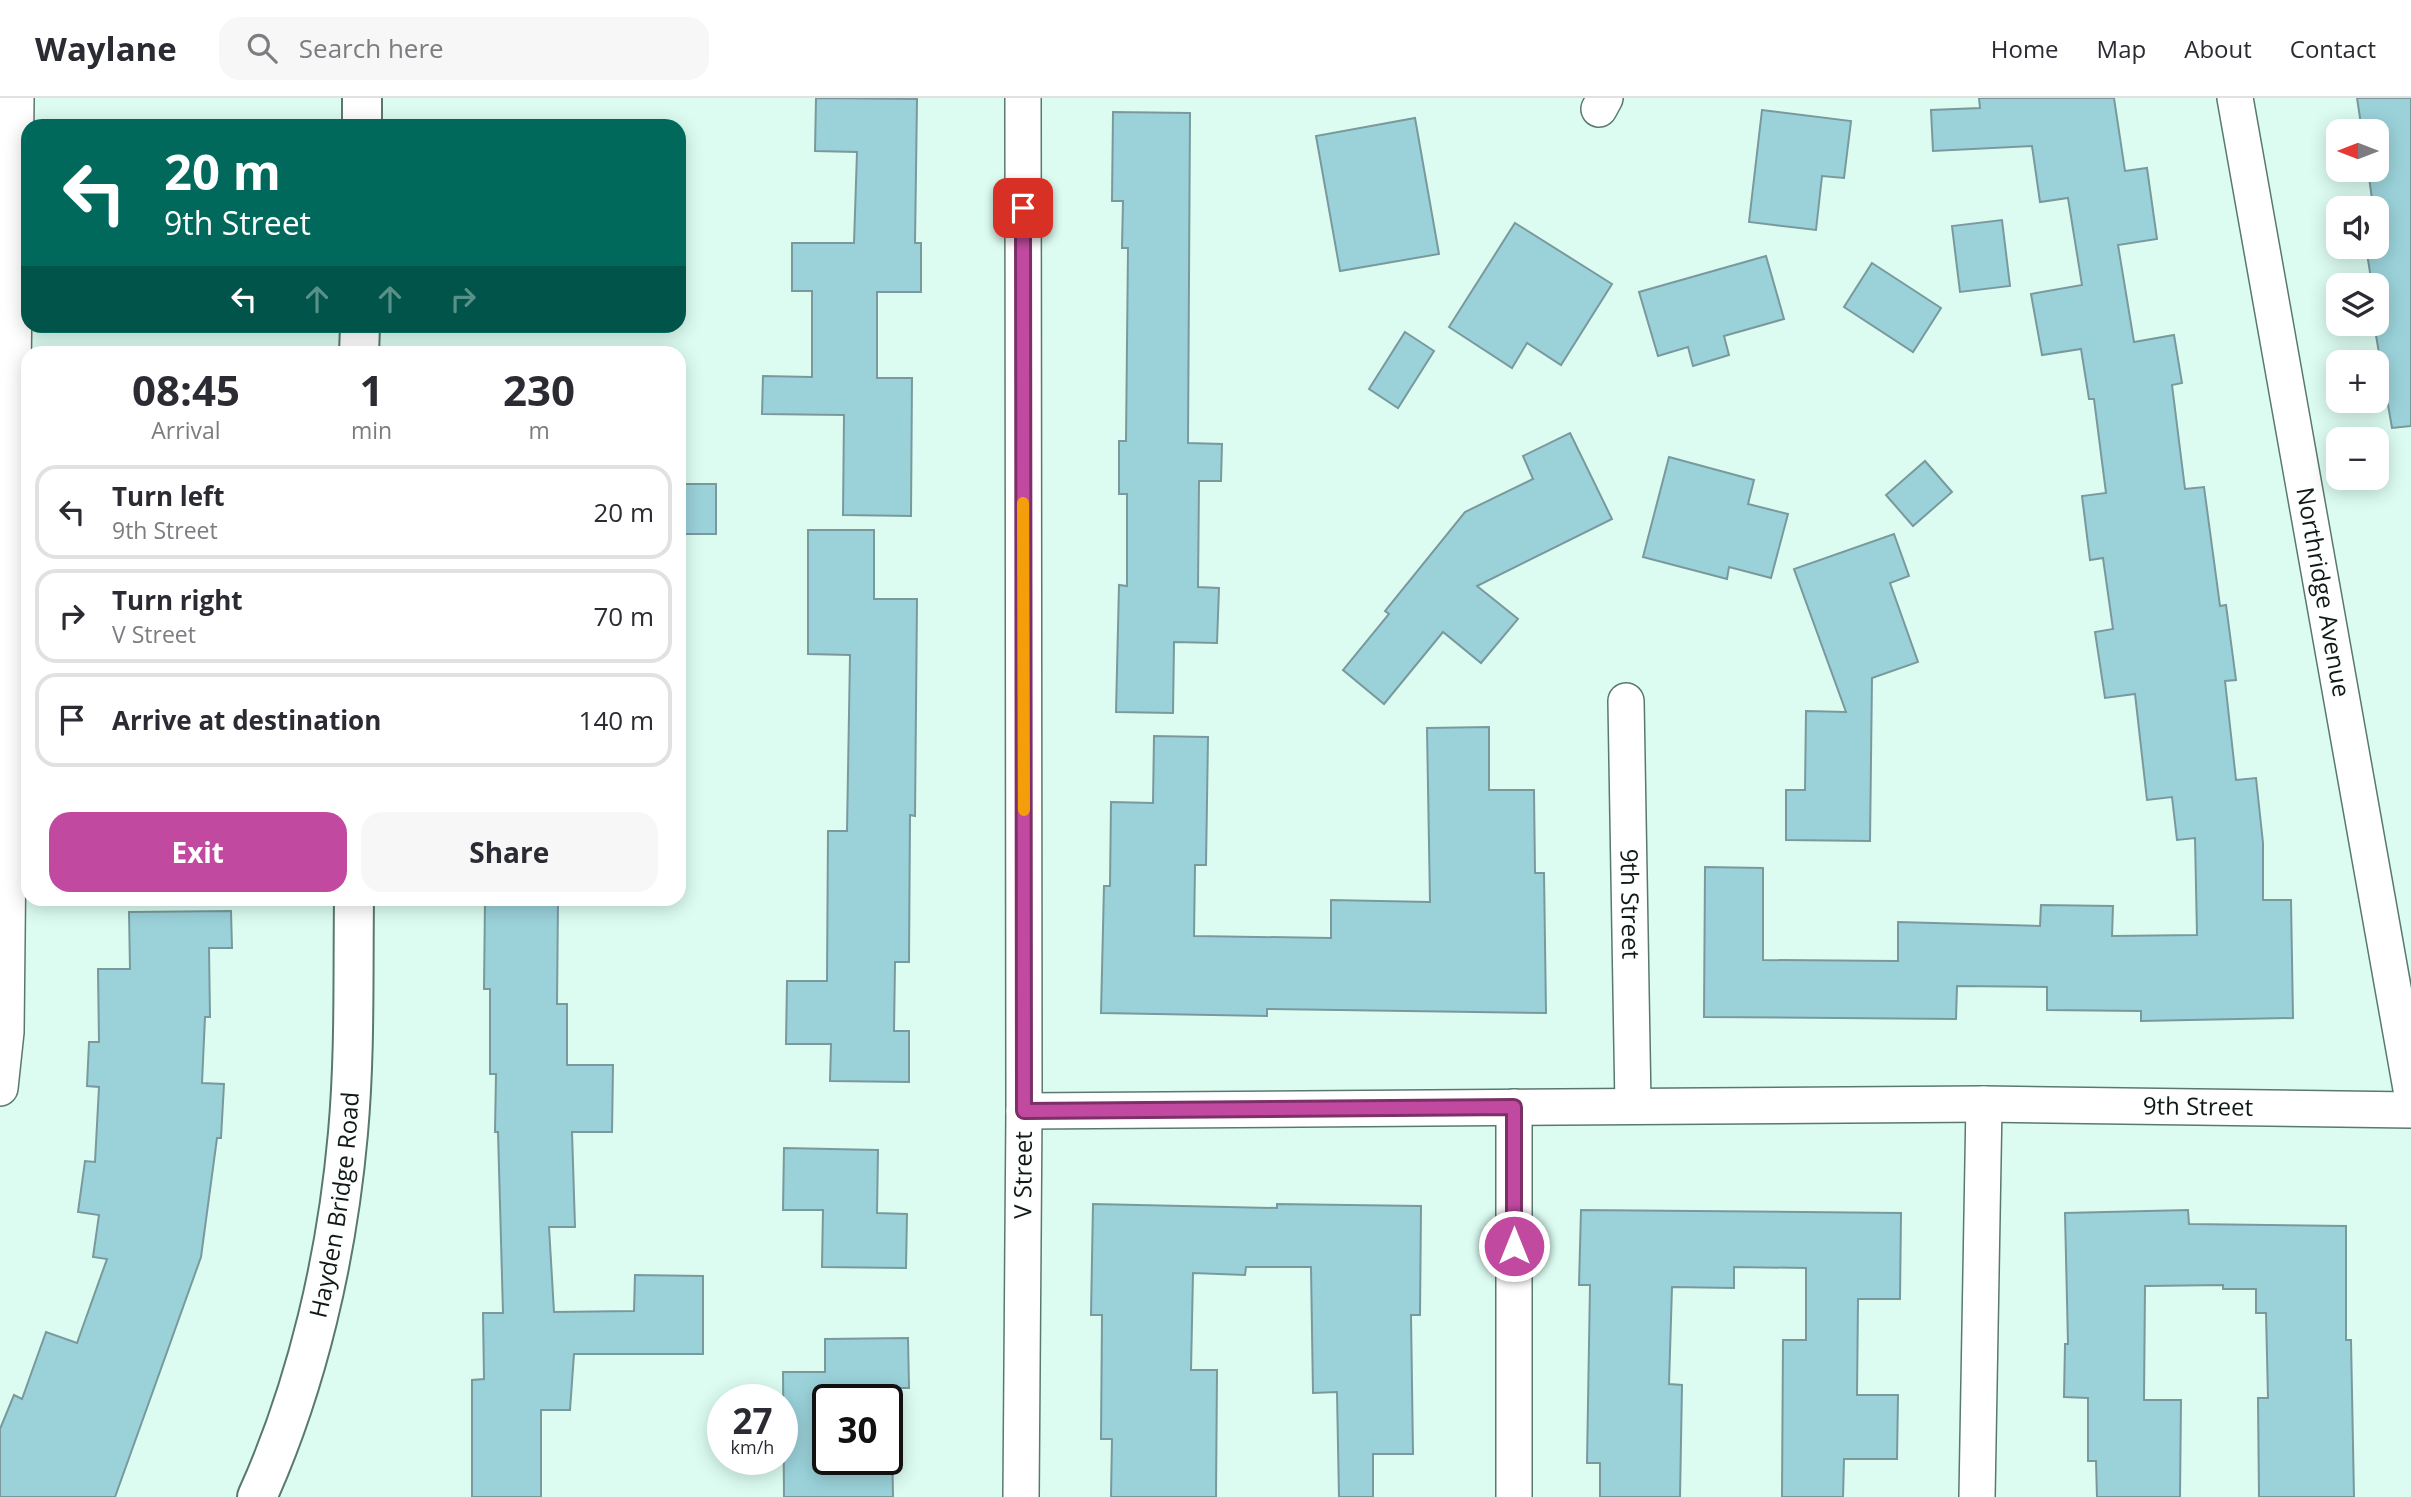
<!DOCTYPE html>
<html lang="en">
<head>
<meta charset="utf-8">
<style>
	:root { --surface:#fff; --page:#f7f7f7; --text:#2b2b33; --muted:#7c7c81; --line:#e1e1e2; --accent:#c14aa0 }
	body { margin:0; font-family:"Open Sans",sans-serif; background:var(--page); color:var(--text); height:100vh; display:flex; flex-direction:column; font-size:26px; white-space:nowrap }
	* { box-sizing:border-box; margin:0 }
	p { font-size:23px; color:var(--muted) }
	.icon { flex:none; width:38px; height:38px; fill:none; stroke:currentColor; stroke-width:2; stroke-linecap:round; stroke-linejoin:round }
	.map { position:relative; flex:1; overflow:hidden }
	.panel { position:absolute; left:21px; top:248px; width:665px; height:560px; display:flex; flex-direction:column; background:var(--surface); border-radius:21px; box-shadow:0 4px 18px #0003 }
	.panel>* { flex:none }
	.banner { position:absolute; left:21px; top:21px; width:665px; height:214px; border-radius:21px; box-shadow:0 4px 18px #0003; background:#00695c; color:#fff; overflow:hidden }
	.needle { width:46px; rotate:270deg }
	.controls { position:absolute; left:2326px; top:21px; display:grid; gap:14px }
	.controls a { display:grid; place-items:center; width:63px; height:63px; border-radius:14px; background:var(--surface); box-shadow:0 4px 18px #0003; font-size:35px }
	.speed { position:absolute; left:707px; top:1286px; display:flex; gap:14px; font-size:35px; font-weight:700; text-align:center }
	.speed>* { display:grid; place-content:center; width:91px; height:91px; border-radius:50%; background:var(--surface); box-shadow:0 4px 18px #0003; line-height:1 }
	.speed small { font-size:18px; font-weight:400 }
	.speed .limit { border:4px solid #111; border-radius:10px; background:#fff; color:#111 }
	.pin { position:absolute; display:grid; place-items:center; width:60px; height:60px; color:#fff; margin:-30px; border-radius:14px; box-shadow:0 4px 10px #0006 }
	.me { position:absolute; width:77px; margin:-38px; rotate:0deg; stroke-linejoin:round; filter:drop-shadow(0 0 5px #0008) }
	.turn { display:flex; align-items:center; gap:24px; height:147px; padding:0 28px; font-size:32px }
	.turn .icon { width:91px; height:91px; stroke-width:2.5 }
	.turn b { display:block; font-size:49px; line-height:60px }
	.lanes { display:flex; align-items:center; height:66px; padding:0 28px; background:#0003; justify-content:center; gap:35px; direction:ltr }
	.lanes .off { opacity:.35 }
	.eta { display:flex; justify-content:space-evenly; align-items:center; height:119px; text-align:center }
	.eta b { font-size:42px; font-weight:700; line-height:49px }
	.action { display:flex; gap:14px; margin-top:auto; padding:14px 28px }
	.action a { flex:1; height:80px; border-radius:21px; background:var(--accent); color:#fff; font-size:28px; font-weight:700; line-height:80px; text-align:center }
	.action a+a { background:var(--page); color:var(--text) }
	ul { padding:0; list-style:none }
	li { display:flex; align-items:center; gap:21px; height:94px; margin:0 14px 10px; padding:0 14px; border:4px solid var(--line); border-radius:21px }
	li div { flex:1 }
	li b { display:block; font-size:26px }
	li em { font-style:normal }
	header { display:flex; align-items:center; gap:42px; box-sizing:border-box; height:98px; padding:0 35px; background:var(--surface); border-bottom:2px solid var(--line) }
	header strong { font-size:33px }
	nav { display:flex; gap:38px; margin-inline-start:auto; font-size:24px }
	.search { width:490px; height:63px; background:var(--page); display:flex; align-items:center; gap:18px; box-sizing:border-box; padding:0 24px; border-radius:21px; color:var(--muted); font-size:26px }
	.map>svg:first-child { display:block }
</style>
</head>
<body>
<header>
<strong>Waylane</strong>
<div class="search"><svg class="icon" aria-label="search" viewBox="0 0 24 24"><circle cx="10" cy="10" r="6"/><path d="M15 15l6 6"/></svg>Search here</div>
<nav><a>Home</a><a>Map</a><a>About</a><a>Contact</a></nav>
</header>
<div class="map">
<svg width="2411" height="1399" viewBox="0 0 2411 1399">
	<rect width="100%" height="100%" fill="#dcfcf2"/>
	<g fill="#9bd2da" stroke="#79999d" stroke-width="2" fill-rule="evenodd">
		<polygon points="816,0 917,1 915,145 921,145 921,194 877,194 877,280 912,280 911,418 843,417 844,317 762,316 763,278 812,279 812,193 792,193 792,145 854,145 857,54 815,53"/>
		<polygon points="1979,0 2114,0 2125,73 2147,70 2157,141 2118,147 2134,244 2174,237 2182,285 2172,287 2185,391 2204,389 2220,508 2226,507 2236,582 2225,583 2236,682 2256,680 2263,745 2263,802 2291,802 2293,920 2141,923 2141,913 2047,912 2047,889 1957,888 1956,921 1704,919 1705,769 1763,770 1763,862 1898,863 1898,824 2040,828 2041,807 2113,808 2112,838 2197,837 2195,740 2177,742 2172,699 2147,702 2135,596 2105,600 2095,534 2113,531 2103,460 2090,462 2082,398 2106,395 2094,301 2089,301 2081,251 2042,257 2031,196 2082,187 2068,100 2040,104 2032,48 1933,53 1931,12 1980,10"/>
		<polygon points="2357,0 2411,0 2411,328 2392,330 2374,226 2377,226 2376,187 2372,187 2366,149 2376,149 2376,110 2360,110 2359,103 2372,101 2368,72 2376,72 2376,33 2362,33"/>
		<polygon points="1762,12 1851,23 1844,80 1822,78 1816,132 1749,124"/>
		<polygon points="1113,14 1190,15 1188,345 1222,346 1221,383 1199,383 1198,489 1219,490 1217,545 1174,544 1173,615 1116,614 1119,487 1127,488 1127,396 1119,396 1119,343 1126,343 1128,150 1122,150 1123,103 1112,103"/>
		<polygon points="1415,20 1439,156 1340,173 1316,38"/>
		<polygon points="2002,122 2010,188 1960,194 1952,128"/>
		<polygon points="1515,125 1612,186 1561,267 1527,245 1512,270 1449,229"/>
		<polygon points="1766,158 1784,221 1724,238 1729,257 1693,268 1688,249 1658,258 1639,194"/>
		<polygon points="1872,165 1941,210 1913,254 1844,209"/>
		<polygon points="1405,234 1434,253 1398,310 1369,291"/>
		<polygon points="1570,335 1612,421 1477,488 1518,521 1481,565 1443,534 1384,606 1343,572 1389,516 1385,513 1465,414 1533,381 1523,358"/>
		<polygon points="1669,359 1754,382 1748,406 1788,416 1771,480 1729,469 1727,481 1643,459"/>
		<polygon points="1925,363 1952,394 1913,428 1886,397"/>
		<rect x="679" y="386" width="37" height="50"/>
		<polygon points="808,432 874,432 874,501 917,501 915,718 910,717 909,864 895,864 894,933 909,933 909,984 830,983 831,946 786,946 787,883 827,883 828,733 847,733 850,557 808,556"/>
		<polygon points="1894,436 1909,478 1890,485 1918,564 1872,580 1870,743 1786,742 1786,692 1805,692 1806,613 1846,614 1794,471"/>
		<polygon points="1489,629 1489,692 1534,692 1535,775 1544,775 1546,915 1267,911 1267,918 1101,915 1104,788 1110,788 1111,704 1153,705 1154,638 1208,639 1206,767 1195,767 1194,838 1331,840 1331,802 1430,804 1427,630"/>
		<polygon points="485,802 558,802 557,906 567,906 567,967 613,967 612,1034 572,1034 575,1129 549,1129 554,1214 634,1213 635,1177 703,1178 703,1256 574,1256 570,1312 541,1312 541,1399 472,1399 472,1282 484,1281 483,1215 503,1215 498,1034 495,1034 496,976 490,976 490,891 484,891"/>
		<polygon points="231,813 232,850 209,850 210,919 205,919 202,985 224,986 221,1040 217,1040 201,1159 115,1399 0,1399 0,1331 14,1297 22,1301 46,1234 77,1245 107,1161 93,1159 99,1117 78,1114 85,1063 95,1064 99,989 87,988 89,944 99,944 98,871 130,871 129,814"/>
		<polygon points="784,1050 878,1052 877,1115 907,1116 906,1170 822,1169 823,1112 783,1112"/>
		<polygon points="1093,1106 1277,1110 1277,1106 1421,1108 1420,1217 1411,1217 1413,1356 1373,1356 1373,1399 1339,1399 1337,1294 1313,1295 1311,1169 1246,1169 1245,1177 1193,1175 1191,1272 1217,1272 1216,1399 1111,1399 1112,1341 1101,1341 1102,1217 1091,1217"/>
		<polygon points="1581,1112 1901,1115 1900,1201 1858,1201 1857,1297 1898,1297 1897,1361 1844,1361 1843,1399 1782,1399 1783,1242 1806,1242 1806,1170 1734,1169 1734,1190 1672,1189 1669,1286 1682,1287 1680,1399 1600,1399 1600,1365 1587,1365 1590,1187 1579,1187"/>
		<polygon points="2188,1112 2189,1126 2346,1128 2346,1242 2351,1242 2354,1399 2259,1399 2258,1300 2268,1300 2266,1215 2256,1215 2256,1191 2223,1191 2223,1187 2145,1188 2144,1302 2181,1302 2180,1399 2097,1399 2096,1363 2088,1363 2088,1300 2064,1299 2065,1246 2068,1246 2065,1115"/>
		<path d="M 908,1240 L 909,1290 L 891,1290 L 893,1399 L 784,1399 L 783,1274 L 825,1274 L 825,1241 ZM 828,1302 L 887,1302 L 887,1362 L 828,1362 Z"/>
	</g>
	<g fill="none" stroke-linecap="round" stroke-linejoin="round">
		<g stroke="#5b786f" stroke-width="38">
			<g id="street">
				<path id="s1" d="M 2235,0 L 2411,991"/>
				<polyline points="1599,11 1605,0"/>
				<path id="s2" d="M 1626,603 L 1633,1008"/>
				<polyline points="0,990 6,934 16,0"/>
				<polyline points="1514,1009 1514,1399"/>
				<path id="s3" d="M 1024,1013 L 1984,1006 L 2411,1012"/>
				<path id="s4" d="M 1021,1399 L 1024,1013 L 1023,0"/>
				<polyline points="1977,1399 1984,1006"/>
			</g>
		</g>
		<g stroke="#5b786f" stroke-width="42">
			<g id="secondary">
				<polyline points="362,28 362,0"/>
				<polyline points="359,256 360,228"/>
				<path id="s5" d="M 257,1399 C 308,1286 337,1158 348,1035 C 355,957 353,879 354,802"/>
			</g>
		</g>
		<use href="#street" stroke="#fff" stroke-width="35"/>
		<use href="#secondary" stroke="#fff" stroke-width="38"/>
	</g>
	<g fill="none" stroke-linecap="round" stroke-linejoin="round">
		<g stroke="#7d3068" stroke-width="18">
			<polyline id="route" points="1023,110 1024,1013 1514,1009 1514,1148"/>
		</g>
		<use href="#route" stroke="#c14aa0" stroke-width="12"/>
		<polyline stroke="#f59e0b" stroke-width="12" points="1023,405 1024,712"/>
	</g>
	<g text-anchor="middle" stroke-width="5" stroke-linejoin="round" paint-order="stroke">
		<g font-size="24" fill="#0f1a17" stroke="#dcfcf2">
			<text dy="8" stroke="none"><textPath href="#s1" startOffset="502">Northridge Avenue</textPath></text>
			<text dy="8" stroke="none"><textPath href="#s2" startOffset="203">9th Street</textPath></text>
			<text dy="8" stroke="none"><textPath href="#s3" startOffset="1174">9th Street</textPath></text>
			<text dy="8" stroke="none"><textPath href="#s4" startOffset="322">V Street</textPath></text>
			<text dy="8" stroke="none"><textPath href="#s5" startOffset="304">Hayden Bridge Road</textPath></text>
		</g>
	</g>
</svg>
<div class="controls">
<a><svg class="needle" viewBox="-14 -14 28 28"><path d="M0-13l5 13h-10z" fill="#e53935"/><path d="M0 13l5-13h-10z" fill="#7c7c81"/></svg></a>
<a><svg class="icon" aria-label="sound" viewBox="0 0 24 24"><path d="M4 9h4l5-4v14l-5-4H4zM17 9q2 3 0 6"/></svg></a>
<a><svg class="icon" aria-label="layers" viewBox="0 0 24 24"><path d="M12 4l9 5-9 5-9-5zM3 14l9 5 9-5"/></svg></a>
<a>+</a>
<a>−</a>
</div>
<div class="speed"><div>27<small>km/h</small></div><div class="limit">30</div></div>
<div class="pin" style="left:1023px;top:110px;background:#d93025"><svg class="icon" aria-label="arrive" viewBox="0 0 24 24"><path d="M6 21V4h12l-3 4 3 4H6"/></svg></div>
<svg class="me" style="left:1514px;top:1148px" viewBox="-20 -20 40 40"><circle r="17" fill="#c14aa0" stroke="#fff" stroke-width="3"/><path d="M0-11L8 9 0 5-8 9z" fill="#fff"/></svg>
<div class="banner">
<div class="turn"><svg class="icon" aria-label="left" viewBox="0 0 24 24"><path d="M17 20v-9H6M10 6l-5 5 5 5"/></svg><div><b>20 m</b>9th Street</div></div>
<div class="lanes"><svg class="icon" aria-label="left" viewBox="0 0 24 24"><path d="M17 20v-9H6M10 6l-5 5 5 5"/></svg><svg class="icon off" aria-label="ahead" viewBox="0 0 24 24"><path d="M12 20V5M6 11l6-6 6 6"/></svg><svg class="icon off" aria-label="ahead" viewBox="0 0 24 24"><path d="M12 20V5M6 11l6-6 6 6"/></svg><svg class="icon off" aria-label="right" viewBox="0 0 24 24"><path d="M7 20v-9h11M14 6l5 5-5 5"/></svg></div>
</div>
<section class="panel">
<div class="eta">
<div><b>08:45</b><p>Arrival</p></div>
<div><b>1</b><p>min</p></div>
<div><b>230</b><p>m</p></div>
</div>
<ul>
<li><svg class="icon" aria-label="left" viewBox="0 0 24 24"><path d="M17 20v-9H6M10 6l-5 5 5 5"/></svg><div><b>Turn left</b><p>9th Street</p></div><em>20 m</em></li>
<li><svg class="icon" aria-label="right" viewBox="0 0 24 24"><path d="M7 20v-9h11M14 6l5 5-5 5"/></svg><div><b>Turn right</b><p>V Street</p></div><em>70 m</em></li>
<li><svg class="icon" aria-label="arrive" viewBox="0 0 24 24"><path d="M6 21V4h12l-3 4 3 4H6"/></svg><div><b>Arrive at destination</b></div><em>140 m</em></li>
</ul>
<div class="action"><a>Exit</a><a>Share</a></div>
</section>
</div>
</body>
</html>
